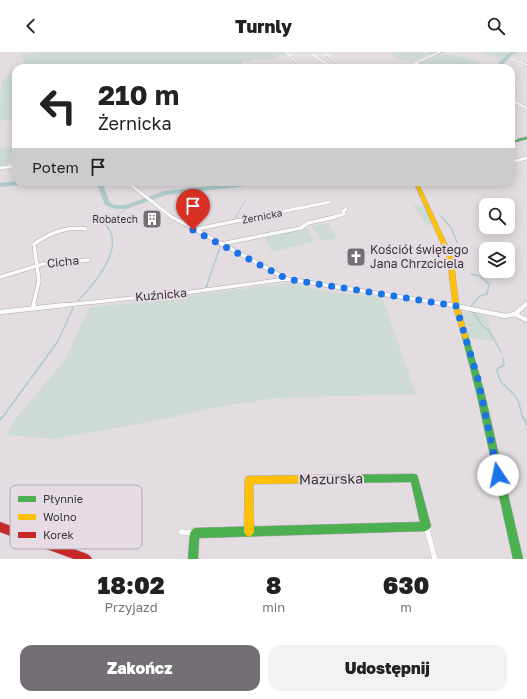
<!DOCTYPE html>
<html lang="pl">
<head>
<meta charset="utf-8">
<style>
	:root { --surface:#fff; --page:#f2f2f2; --text:#222; --muted:#767676; --accent:#746f74 }
	body { margin:0; font-family:"Golos Text",sans-serif; background:var(--page); color:var(--text); height:100vh; display:flex; flex-direction:column; font-size:15px; white-space:nowrap }
	* { box-sizing:border-box; margin:0 }
	p { font-size:13px; color:var(--muted) }
	.icon { flex:none; width:22px; height:22px; fill:none; stroke:currentColor; stroke-width:2; stroke-linecap:round; stroke-linejoin:round }
	.map { position:relative; height:507px; overflow:hidden }
	.panel { display:flex; flex-direction:column; background:var(--surface); flex:1 }
	.panel>* { flex:none }
	.hud { position:absolute; left:12px; top:12px; width:503px; height:122px; border-radius:12px; box-shadow:0 2px 10px #0003; background:#fff; color:var(--text); overflow:hidden }
	.tools { position:absolute; left:479px; top:146px; display:grid; gap:8px }
	.tools a { display:grid; place-items:center; width:36px; height:36px; border-radius:8px; background:var(--surface); box-shadow:0 2px 10px #0003; font-size:20px }
	.pin { position:absolute; display:grid; place-items:center; width:34px; height:34px; color:#fff; margin:-41px -17px; border-radius:50% 50% 50% 0; rotate:-45deg; box-shadow:0 0 4px #0007 }
	.pin .icon { rotate:45deg }
	.me { position:absolute; width:44px; margin:-22px; rotate:349deg; stroke-linejoin:round; filter:drop-shadow(0 0 3px #0008) }
	.turn { display:flex; align-items:center; gap:14px; height:84px; padding:0 20px; font-size:18px }
	.turn .icon { width:52px; height:52px; stroke-width:2.5 }
	.turn b { display:block; font-size:28px; line-height:34px }
	.then { display:flex; align-items:center; height:38px; padding:0 20px; background:#0003; gap:8px; font-size:15px }
	.eta { display:flex; justify-content:space-evenly; align-items:center; height:68px; text-align:center }
	.eta b { font-size:24px; font-weight:800; line-height:28px }
	.primary-button { display:flex; gap:8px; margin-top:auto; padding:8px 20px }
	.primary-button a { flex:1; height:46px; border-radius:12px; background:var(--accent); color:#fff; font-size:16px; font-weight:800; line-height:46px; text-align:center }
	.primary-button a+a { background:var(--page); color:var(--text) }
	header { display:flex; justify-content:space-between; align-items:center; height:52px; padding:0 20px; background:var(--surface); font-size:18px; font-weight:800 }
	.map>svg:first-child { display:block }
</style>
</head>
<body>
<header><svg class="icon" aria-label="back" viewBox="0 0 24 24"><path d="M15 5l-7 7 7 7"/></svg>Turnly<svg class="icon" aria-label="search" viewBox="0 0 24 24"><circle cx="10" cy="10" r="6"/><path d="M15 15l6 6"/></svg></header>
<div class="map">
<svg width="527" height="507" viewBox="0 0 527 507">
	<rect width="100%" height="100%" fill="#e3dde2"/>
	<g fill="#cedad4">
		<polygon points="43,0 284,0 287,3 279,3 273,7 253,7 254,8 232,13 233,16 18,16 25,10 20,2"/>
		<path d="M 390,0 L 433,0 C 416,9 406,15 390,0 Z"/>
		<path d="M 479,0 L 520,0 L 505,9 L 499,16 L 425,16 L 417,11 C 424,8 433,4 441,3 C 458,0 477,11 494,16 L 501,7 Z"/>
		<polygon points="16,17 16,66 0,69 1,30"/>
		<polygon points="13,94 8,114 0,115 0,96"/>
		<polygon points="413,154 425,154 434,173 427,173"/>
		<polygon points="328,171 337,186 321,189 312,174"/>
		<polygon points="306,175 315,189 272,200 264,184"/>
		<polygon points="291,231 330,240 382,245 416,342 276,346 212,356 159,368 55,387 7,383 15,367 65,308 89,256"/>
		<polygon points="459,259 487,264 493,289 468,285"/>
	</g>
	<g fill="none" stroke-linecap="round" stroke-linejoin="round">
		<g stroke="#afcbcc" stroke-width="1">
			<polyline points="430,2 437,0"/>
			<polyline points="432,4 444,0"/>
			<polyline points="439,162 443,166"/>
			<polyline points="113,166 129,155"/>
			<polyline points="235,166 245,149"/>
		</g>
		<g stroke="#afcbcc" stroke-width="1.5">
			<polyline points="442,165 450,174"/>
			<polyline points="451,176 457,190"/>
			<polyline points="459,208 464,218"/>
			<polyline points="471,222 480,224 489,232 487,242 480,244 471,254"/>
			<polyline points="206,236 220,195"/>
			<path d="M 79,248 C 95,231 127,194 105,172 L 114,165"/>
			<polyline points="473,260 482,273 490,280 501,300"/>
			<path d="M 503,306 L 504,313 L 497,317 C 498,332 508,335 516,345 C 520,350 520,360 523,366"/>
			<polyline points="2,366 58,289 73,256"/>
		</g>
		<g stroke="#afcbcc" stroke-width="2">
			<polyline points="523,365 527,373"/>
			<polyline points="0,368 2,365"/>
		</g>
		<g fill="#afcbcc" fill-rule="evenodd">
			<polygon points="512,0 517,0 511,3 499,16 495,16 509,1"/>
			<polygon points="16,129 32,130 29,132 0,135 0,131"/>
			<polygon points="96,130 102,130 110,151 116,153 125,153 165,139 248,130 268,130 265,132 166,143 126,157 115,157 105,153"/>
		</g>
		<g stroke="#aea9ad" stroke-width="2">
			<g id="street-far5">
				<polyline points="285,0 303,16"/>
				<polyline points="288,3 334,3"/>
				<polyline points="313,3 333,16"/>
				<polyline points="327,3 345,16"/>
				<polyline points="510,6 527,13"/>
				<polyline points="244,10 248,16"/>
				<polyline points="415,10 425,16"/>
				<polyline points="404,16 440,0"/>
			</g>
		</g>
		<g stroke="#aea9ad" stroke-width="2.5">
			<g id="street-far4">
				<polyline points="511,48 527,56"/>
				<polyline points="511,85 517,88"/>
			</g>
		</g>
		<g stroke="#aea9ad" stroke-width="3.5">
			<g id="street-far3">
				<polyline points="511,110 527,106"/>
				<polyline points="0,116 16,114"/>
				<polyline points="127,130 173,166"/>
				<polyline points="250,166 330,150"/>
				<polyline points="330,166 344,162 343,159 346,157"/>
			</g>
		</g>
		<g stroke="#aea9ad" stroke-width="4.5">
			<g id="street-far2">
				<polyline points="172,165 287,227 458,254"/>
				<polyline points="193,178 255,165"/>
				<polyline points="221,192 301,176 308,171 335,165"/>
				<polyline points="0,225 43,212 89,208"/>
				<path d="M 33,254 L 39,229 L 34,192 C 50,181 66,174 86,177"/>
				<polyline points="56,254 191,240 287,227"/>
				<polyline points="524,254 527,251"/>
			</g>
		</g>
		<g stroke="#aea9ad" stroke-width="5.5">
			<g id="street-far1">
				<polyline points="451,253 505,264 515,262 527,268"/>
				<polyline points="33,256 34,253"/>
				<polyline points="0,260 65,253"/>
				<polyline points="515,262 525,253"/>
			</g>
		</g>
		<g stroke="#aea9ad" stroke-width="6">
			<g id="street">
				<polyline points="426,474 435,507"/>
				<polyline points="181,480 195,481"/>
			</g>
		</g>
		<g stroke="#aea9ad" stroke-width="1">
			<g id="fast">
				<polygon points="527,85 527,87 511,91 511,89"/>
				<polygon points="465,281 467,282 468,284 484,339 523,507 513,507 476,339 462,284 463,282"/>
				<polygon points="414,422 417,423 418,426 431,474 429,477 426,479 199,486 198,507 188,507 190,481 192,478 195,476 420,470 411,430 334,431 331,430 330,427 331,424 334,423"/>
			</g>
		</g>
		<g stroke="#aea9ad" stroke-width="1">
			<g id="slow">
				<polygon points="414,130 418,130 453,205 459,254 468,284 467,286 465,287 463,286 462,284 453,254 447,205"/>
				<polygon points="334,423 337,424 338,427 337,430 334,431 253,432 254,480 252,483 249,485 246,483 244,480 245,428 246,425 249,424"/>
			</g>
		</g>
		<g stroke="#aea9ad" stroke-width="1">
			<polygon id="jam" points="0,470 87,502 90,504 92,507 74,507 0,480"/>
		</g>
		<use href="#street-far5" stroke="#fbfafb" stroke-width="1.5"/>
		<use href="#street-far4" stroke="#fbfafb" stroke-width="2"/>
		<use href="#street-far3" stroke="#fbfafb" stroke-width="3"/>
		<use href="#street-far2" stroke="#fbfafb" stroke-width="3.5"/>
		<use href="#street-far1" stroke="#fbfafb" stroke-width="4.5"/>
		<use href="#street" stroke="#fbfafb" stroke-width="5.5"/>
		<use href="#fast" fill="#4caf50" fill-rule="evenodd"/>
		<use href="#slow" fill="#ffc107" fill-rule="evenodd"/>
		<use href="#jam" fill="#c62828" fill-rule="evenodd"/>
	</g>
	<g fill="none" stroke-linecap="round" stroke-linejoin="round">
		<polyline stroke="#1a73e8" stroke-width="7" stroke-dasharray="0 12.6" points="193,178 287,227 456,254 478,327 498,423"/>
	</g>
	<defs>
		<g id="building-square" transform="scale(1)"><rect x="-9" y="-9" width="18" height="18" rx="4" fill="#746f74" stroke="#e5dbe4"/><path d="M-4-6H4V6H1V3H-1V6H-4ZM-2.5-4.3h1.7v1.8h-1.7ZM.8-4.3h1.7v1.8H.8ZM-2.5-1h1.7V.8h-1.7ZM.8-1h1.7V.8H.8Z" fill="#fff"/></g>
		<g id="church-square" transform="scale(1)"><rect x="-9" y="-9" width="18" height="18" rx="4" fill="#746f74" stroke="#e5dbe4"/><path d="M-1.2-6h2.4v3.5h3.3v2.4h-3.3V6h-2.4V-.1h-3.3v-2.4h3.3Z" fill="#fff"/></g>
	</defs>
	<g fill-rule="evenodd">
		<use href="#building-square" x="152" y="167"/>
		<use href="#church-square" x="356" y="205"/>
	</g>
	<g text-anchor="middle" stroke-width="4" stroke-linejoin="round" paint-order="stroke">
		<g font-size="10" fill="#383438" stroke="#e5dbe4">
			<text transform="translate(262 164) rotate(-11)" y="4">Żernicka</text>
		</g>
		<g font-size="10" fill="#383438" stroke="#e5dbe4" text-anchor="end">
			<text x="138" y="171">Robatech</text>
		</g>
		<g font-size="12" fill="#383438" stroke="#e5dbe4" text-anchor="start">
			<text x="370" y="202">Kościół świętego<tspan x="370" dy="14">Jana Chrzciciela</tspan></text>
		</g>
		<g font-size="12" fill="#383438" stroke="#e5dbe4">
			<text transform="translate(63 210) rotate(-6)" y="4">Cicha</text>
			<text transform="translate(161 243) rotate(-5)" y="4">Kuźnicka</text>
		</g>
		<g font-size="14" fill="#383438" stroke="#e5dbe4">
			<text transform="translate(331 427) rotate(-1)" y="5">Mazurska</text>
		</g>
	</g>
	<rect x="10" y="433" width="132" height="64" rx="6" fill="#e5dbe4" stroke="#b1a9b0" stroke-width="1"/>
	<rect x="18" y="444" width="18" height="6" fill="#4caf50"/>
	<rect x="18" y="462" width="18" height="6" fill="#ffc107"/>
	<rect x="18" y="480" width="18" height="6" fill="#c62828"/>
	<g font-size="11" fill="#383438">
		<text x="43" y="451">Płynnie</text>
		<text x="43" y="469">Wolno</text>
		<text x="43" y="487">Korek</text>
	</g>
</svg>
<div class="tools">
<a><svg class="icon" aria-label="search" viewBox="0 0 24 24"><circle cx="10" cy="10" r="6"/><path d="M15 15l6 6"/></svg></a>
<a><svg class="icon" aria-label="layers" viewBox="0 0 24 24"><path d="M12 4l9 5-9 5-9-5zM3 14l9 5 9-5"/></svg></a>
</div>
<div class="pin" style="left:193px;top:178px;background:#d93025"><svg class="icon" aria-label="arrive" viewBox="0 0 24 24"><path d="M6 21V4h12l-3 4 3 4H6"/></svg></div>
<svg class="me" style="left:498px;top:423px" viewBox="-20 -20 40 40"><circle r="19" fill="#fff"/><path d="M0-13L10 11 0 6-10 11z" fill="#1a73e8"/></svg>
<div class="hud">
<div class="turn"><svg class="icon" aria-label="left" viewBox="0 0 24 24"><path d="M17 20v-9H6M10 6l-5 5 5 5"/></svg><div><b>210 m</b>Żernicka</div></div>
<div class="then">Potem<svg class="icon" aria-label="arrive" viewBox="0 0 24 24"><path d="M6 21V4h12l-3 4 3 4H6"/></svg></div>
</div>
</div>
<section class="panel">
<div class="eta">
<div><b>18:02</b><p>Przyjazd</p></div>
<div><b>8</b><p>min</p></div>
<div><b>630</b><p>m</p></div>
</div>
<div class="primary-button"><a>Zakończ</a><a>Udostępnij</a></div>
</section>
</body>
</html>
